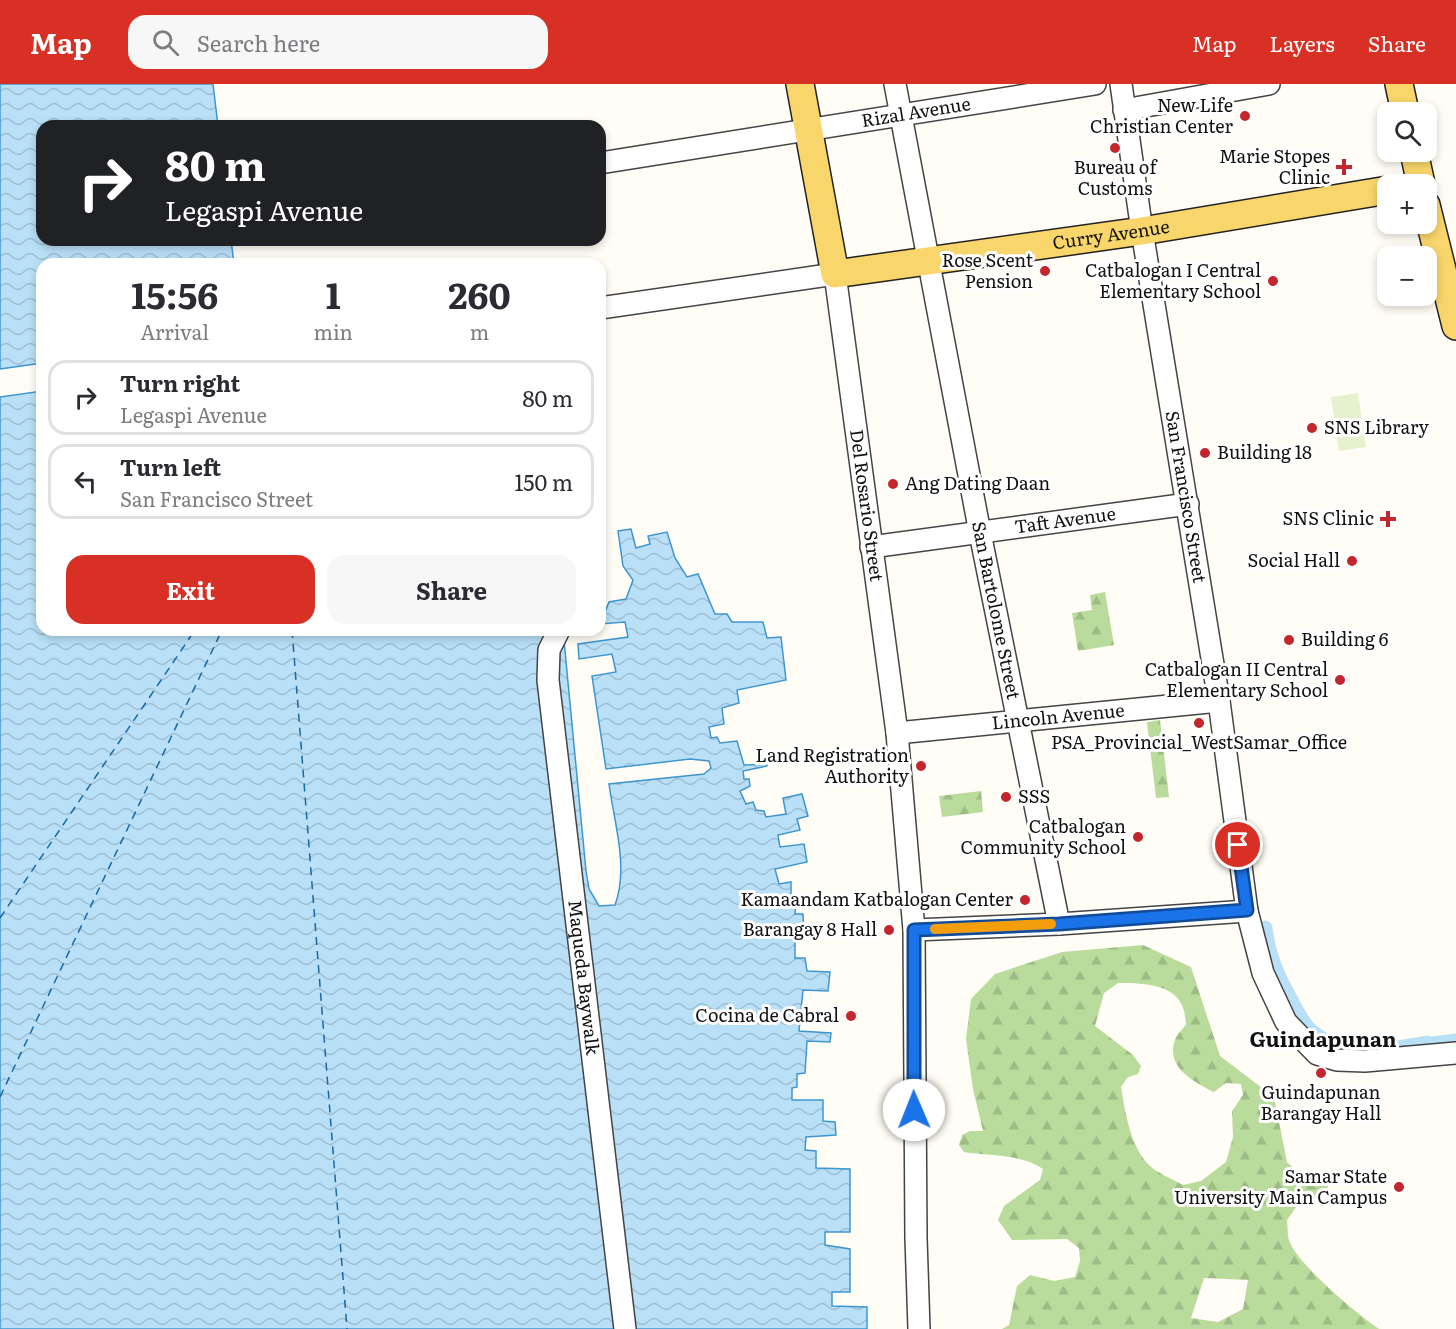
<!DOCTYPE html>
<html lang="en">
<head>
<meta charset="utf-8">
<style>
	:root { --surface:#fff; --page:#f7f7f7; --text:#2b2b33; --muted:#7c7c81; --line:#e1e1e2; --accent:#d93025 }
	body { margin:0; font-family:Literata,serif; background:var(--page); color:var(--text); height:100vh; display:flex; flex-direction:column; font-size:22px; white-space:nowrap }
	* { box-sizing:border-box; margin:0 }
	p { font-size:20px; color:var(--muted) }
	.icon { flex:none; width:33px; height:33px; fill:none; stroke:currentColor; stroke-width:2; stroke-linecap:round; stroke-linejoin:round }
	.map { position:relative; flex:1; overflow:hidden }
	.side { position:absolute; left:36px; top:174px; width:570px; height:378px; display:flex; flex-direction:column; background:var(--surface); border-radius:18px; box-shadow:0 3px 9px #0003 }
	.side>* { flex:none }
	.top-card { position:absolute; left:36px; top:36px; width:570px; height:126px; border-radius:18px; box-shadow:0 3px 9px #0003; background:#202124; color:#fff; overflow:hidden }
	.fabs { position:absolute; left:1377px; top:18px; display:grid; gap:12px }
	.fabs a { display:grid; place-items:center; width:60px; height:60px; border-radius:12px; background:var(--surface); box-shadow:0 3px 9px #0003; font-size:30px }
	.pin { position:absolute; display:grid; place-items:center; width:51px; height:51px; color:#fff; margin:-26px; border:3px solid #fff; border-radius:50%; box-shadow:0 2px 6px #0007 }
	.me { position:absolute; width:66px; margin:-33px; rotate:359deg; stroke-linejoin:round; filter:drop-shadow(0 0 4px #0008) }
	.turn { display:flex; align-items:center; gap:21px; height:126px; padding:0 30px; font-size:27px }
	.turn .icon { width:78px; height:78px; stroke-width:2.5 }
	.turn b { display:block; font-size:42px; line-height:51px }
	.eta { display:flex; justify-content:space-evenly; align-items:center; height:102px; text-align:center }
	.eta b { font-size:36px; font-weight:700; line-height:42px }
	.primary-button { display:flex; gap:12px; margin-top:auto; padding:12px 30px }
	.primary-button a { flex:1; height:69px; border-radius:18px; background:var(--accent); color:#fff; font-size:24px; font-weight:700; line-height:69px; text-align:center }
	.primary-button a+a { background:var(--page); color:var(--text) }
	ul { padding:0; list-style:none }
	li { display:flex; align-items:center; gap:18px; height:75px; margin:0 12px 9px; padding:0 18px; border:3px solid var(--line); border-radius:18px }
	li div { flex:1 }
	li b { display:block; font-size:22px }
	li em { font-style:normal }
	header { display:flex; align-items:center; gap:36px; box-sizing:border-box; height:84px; padding:0 30px; background:var(--accent); color:#fff }
	header strong { font-size:28px }
	nav { display:flex; gap:33px; margin-inline-start:auto; font-size:21px }
	.search { width:420px; height:54px; background:var(--page); display:flex; align-items:center; gap:15px; box-sizing:border-box; padding:0 21px; border-radius:18px; color:var(--muted); font-size:22px }
	.map>svg:first-child { display:block }
</style>
</head>
<body>
<header>
<strong>Map</strong>
<div class="search"><svg class="icon" aria-label="search" viewBox="0 0 24 24"><circle cx="10" cy="10" r="6"/><path d="M15 15l6 6"/></svg>Search here</div>
<nav><a>Map</a><a>Layers</a><a>Share</a></nav>
</header>
<div class="map">
<svg width="1456" height="1245" viewBox="0 0 1456 1245">
	<defs>
		<pattern id="forest-firs" width="22" height="20" patternUnits="userSpaceOnUse" patternTransform="scale(1.5)"><rect width="22" height="20" fill="#b9dc9c"/><path d="M5 1l3.5 6h-7zM16 11l3.5 6h-7z" fill="#9ebc85"/></pattern>
		<pattern id="water-waves" width="16" height="10" patternUnits="userSpaceOnUse" patternTransform="scale(1.5)"><rect width="16" height="10" fill="#b9e0f7"/><path d="M0 5q4-4 8 0t8 0" fill="none" stroke="#9ebfd3"/></pattern>
	</defs>
	<rect width="100%" height="100%" fill="#fffdf5"/>
	<g fill="url(#forest-firs)" fill-rule="evenodd">
		<polygon points="1105,508 1114,561 1078,567 1072,529 1092,526 1090,511"/>
		<polygon points="1160,636 1169,713 1156,714 1147,638"/>
		<polygon points="981,707 983,728 942,733 939,712"/>
		<path d="M 1143,861 L 1191,883 L 1220,972 L 1274,1013 L 1287,1078 L 1297,1088 L 1318,1089 L 1329,1101 L 1320,1114 L 1299,1119 L 1287,1136 C 1288,1143 1287,1153 1290,1159 C 1301,1183 1357,1230 1379,1245 L 1002,1245 L 1009,1241 L 1017,1202 L 1030,1191 L 1054,1197 L 1075,1193 L 1080,1177 L 1079,1164 L 1067,1155 L 1012,1156 L 998,1136 L 1004,1122 L 1040,1096 L 1043,1085 C 1021,1070 990,1072 964,1068 L 959,1061 L 962,1051 L 970,1047 L 983,1047 L 973,1005 L 966,955 L 971,915 L 995,890 L 1062,868 ZM 1118,899 C 1138,899 1172,899 1182,921 C 1185,927 1185,934 1186,940 C 1183,945 1177,950 1175,956 C 1165,983 1194,998 1214,1008 L 1226,999 L 1241,1000 L 1243,1011 L 1232,1027 L 1233,1053 L 1226,1078 L 1201,1097 L 1183,1101 C 1172,1095 1155,1088 1147,1079 C 1130,1060 1125,1027 1121,1003 L 1128,993 L 1138,990 L 1141,982 L 1133,971 L 1095,942 L 1104,909 ZM 1204,1194 L 1248,1196 L 1243,1225 L 1218,1238 L 1191,1234 Z"/>
	</g>
	<polygon fill="#e6f2cf" points="1358,309 1366,363 1339,367 1331,313"/>
	<g fill="url(#water-waves)" stroke="#3f96cf" stroke-width="1.5">
		<polygon points="0,0 213,0 218,42 42,42 42,156 231,156 234,180 42,180 42,279 0,285"/>
		<path d="M 42,307 L 42,546 L 563,546 L 586,787 L 589,805 L 599,822 L 615,821 C 629,784 614,738 609,700 L 704,690 L 711,684 L 709,677 L 690,675 L 606,685 L 592,592 L 616,588 L 612,570 L 579,575 L 578,560 L 628,553 L 625,538 L 600,540 L 609,518 L 626,515 L 633,496 L 623,482 L 618,447 L 631,445 L 636,464 L 650,460 L 648,452 L 667,448 L 675,474 L 687,493 L 698,490 L 715,530 L 727,530 L 732,538 L 763,538 L 767,554 L 781,553 L 786,596 L 737,606 L 739,619 L 722,624 L 724,640 L 709,643 L 711,654 L 717,653 L 720,659 L 737,657 L 744,681 L 767,680 L 767,682 L 743,687 L 744,695 L 749,695 L 750,702 L 740,707 L 746,720 L 753,718 L 756,726 L 764,727 L 766,733 L 786,730 L 783,714 L 802,710 L 808,732 L 797,735 L 800,746 L 778,751 L 780,763 L 804,760 L 807,778 L 775,785 L 779,800 L 791,798 L 791,814 L 796,814 L 795,830 L 803,830 L 804,856 L 795,857 L 795,874 L 805,874 L 807,887 L 830,888 L 828,907 L 803,906 L 799,947 L 831,949 L 830,958 L 807,957 L 805,989 L 797,990 L 797,1003 L 792,1004 L 792,1016 L 823,1016 L 823,1037 L 835,1038 L 836,1051 L 806,1053 L 805,1066 L 816,1067 L 816,1084 L 850,1085 L 850,1148 L 825,1148 L 825,1161 L 850,1165 L 850,1208 L 832,1208 L 832,1222 L 867,1223 L 867,1245 L 0,1245 L 0,313 Z"/>
	</g>
	<g fill="none" stroke-linecap="round" stroke-linejoin="round">
		<g stroke="#b9e0f7" stroke-width="15">
			<path d="M 1265,844 C 1268,870 1277,892 1290,914 C 1295,924 1302,938 1310,946 C 1341,974 1390,966 1427,959"/>
			<polyline points="1433,960 1456,957"/>
		</g>
		<g stroke="#1768a6" stroke-width="1.5" stroke-dasharray="8 6" stroke-linecap="butt">
			<polyline points="292,546 347,1245"/>
			<polyline points="0,834 195,546"/>
			<polyline points="0,1013 222,546"/>
		</g>
		<g stroke="#444" stroke-width="24">
			<g id="minor">
				<path id="s1" d="M 895,0 L 980,449 L 1059,840"/>
				<path id="s2" d="M 1121,0 L 1142,147 L 1219,617 L 1247,827 L 1263,889 L 1286,938 L 1317,970 L 1337,976 L 1365,977 L 1456,969"/>
				<polyline points="1124,26 1269,0"/>
				<path id="s3" d="M 600,79 L 1095,0"/>
				<path id="s4" d="M 600,224 L 835,190 L 897,649 L 914,846 L 916,1154 L 919,1245"/>
				<path id="s5" d="M 871,463 L 1188,420"/>
				<path id="s6" d="M 559,546 L 549,566 L 548,596 L 625,1245"/>
				<path id="s7" d="M 897,649 L 1219,617"/>
				<polyline points="914,846 1059,840 1247,827"/>
			</g>
		</g>
		<g stroke="#222" stroke-width="30">
			<g id="major">
				<path id="s8" d="M 800,0 L 835,190 L 1142,147 L 1388,106"/>
				<polyline points="1399,0 1405,28"/>
				<polyline points="1414,68 1421,100"/>
				<polyline points="1426,121 1456,242"/>
			</g>
		</g>
		<use href="#minor" stroke="#fff" stroke-width="21"/>
		<use href="#major" stroke="#f9d66b" stroke-width="27"/>
	</g>
	<g fill="none" stroke-linecap="round" stroke-linejoin="round">
		<g stroke="#114b97" stroke-width="15">
			<polyline id="route" points="914,1026 914,846 1059,840 1247,826 1238,761"/>
		</g>
		<use href="#route" stroke="#1a73e8" stroke-width="10"/>
		<polyline stroke="#f59e0b" stroke-width="10" points="935,845 1051,840"/>
	</g>
	<g fill="#c4262e" stroke="#fff" stroke-width="2">
		<circle cx="1245" cy="32" r="6"/>
		<circle cx="1115" cy="64" r="6"/>
		<path d="M1341 74h6v6h6v6h-6v6h-6v-6h-6v-6h6z"/>
		<circle cx="1045" cy="187" r="6"/>
		<circle cx="1273" cy="197" r="6"/>
		<circle cx="1312" cy="344" r="6"/>
		<circle cx="1205" cy="369" r="6"/>
		<circle cx="893" cy="400" r="6"/>
		<path d="M1385 426h6v6h6v6h-6v6h-6v-6h-6v-6h6z"/>
		<circle cx="1352" cy="477" r="6"/>
		<circle cx="1289" cy="556" r="6"/>
		<circle cx="1340" cy="596" r="6"/>
		<circle cx="1199" cy="639" r="6"/>
		<circle cx="921" cy="682" r="6"/>
		<circle cx="1006" cy="713" r="6"/>
		<circle cx="1138" cy="753" r="6"/>
		<circle cx="1025" cy="816" r="6"/>
		<circle cx="889" cy="846" r="6"/>
		<circle cx="851" cy="932" r="6"/>
		<circle cx="1321" cy="989" r="6"/>
		<circle cx="1399" cy="1103" r="6"/>
	</g>
	<g text-anchor="middle" stroke-width="6" stroke-linejoin="round" paint-order="stroke">
		<g font-size="18" fill="#111" stroke="#fff" text-anchor="end">
			<text x="1233" y="28">New Life<tspan x="1233" dy="21">Christian Center</tspan></text>
			<text x="1330" y="79">Marie Stopes<tspan x="1330" dy="21">Clinic</tspan></text>
			<text x="1115" y="90" text-anchor="middle">Bureau of<tspan x="1115" dy="21">Customs</tspan></text>
			<text x="1033" y="183">Rose Scent<tspan x="1033" dy="21">Pension</tspan></text>
			<text x="1261" y="193">Catbalogan I Central<tspan x="1261" dy="21">Elementary School</tspan></text>
			<text x="1324" y="350" text-anchor="start">SNS Library</text>
			<text x="1217" y="375" text-anchor="start">Building 18</text>
			<text x="905" y="406" text-anchor="start">Ang Dating Daan</text>
			<text x="1374" y="441">SNS Clinic</text>
			<text x="1340" y="483">Social Hall</text>
			<text x="1301" y="562" text-anchor="start">Building 6</text>
			<text x="1328" y="592">Catbalogan II Central<tspan x="1328" dy="21">Elementary School</tspan></text>
			<text x="1199" y="665" text-anchor="middle">PSA_Provincial_WestSamar_Office</text>
			<text x="909" y="678">Land Registration<tspan x="909" dy="21">Authority</tspan></text>
			<text x="1018" y="719" text-anchor="start">SSS</text>
			<text x="1126" y="749">Catbalogan<tspan x="1126" dy="21">Community School</tspan></text>
			<text x="1013" y="822">Kamaandam Katbalogan Center</text>
			<text x="877" y="852">Barangay 8 Hall</text>
			<text x="839" y="938">Cocina de Cabral</text>
			<text x="1321" y="1015" text-anchor="middle">Guindapunan<tspan x="1321" dy="21">Barangay Hall</tspan></text>
			<text x="1387" y="1099">Samar State<tspan x="1387" dy="21">University Main Campus</tspan></text>
		</g>
		<g font-size="18" fill="#111" stroke="#fff">
			<text dy="6" stroke="none"><textPath href="#s3" startOffset="320">Rizal Avenue</textPath></text>
			<text dy="6" stroke="none"><textPath href="#s8" startOffset="472">Curry Avenue</textPath></text>
			<text dy="6" stroke="none"><textPath href="#s2" startOffset="418">San Francisco Street</textPath></text>
			<text dy="6" stroke="none"><textPath href="#s4" startOffset="471">Del Rosario Street</textPath></text>
			<text dy="6" stroke="none"><textPath href="#s5" startOffset="196">Taft Avenue</textPath></text>
			<text dy="6" stroke="none"><textPath href="#s1" startOffset="536">San Bartolome Street</textPath></text>
			<text dy="6" stroke="none"><textPath href="#s7" startOffset="162">Lincoln Avenue</textPath></text>
			<text dy="6" stroke="none"><textPath href="#s6" startOffset="352">Maqueda Baywalk</textPath></text>
		</g>
		<g font-size="21" font-weight="bold" fill="#111" stroke="#fff">
			<text x="1323" y="963">Guindapunan</text>
		</g>
	</g>
</svg>
<div class="fabs">
<a><svg class="icon" aria-label="search" viewBox="0 0 24 24"><circle cx="10" cy="10" r="6"/><path d="M15 15l6 6"/></svg></a>
<a>+</a>
<a>−</a>
</div>
<div class="pin" style="left:1238px;top:761px;background:#d93025"><svg class="icon" aria-label="arrive" viewBox="0 0 24 24"><path d="M6 21V4h12l-3 4 3 4H6"/></svg></div>
<svg class="me" style="left:914px;top:1026px" viewBox="-20 -20 40 40"><circle r="19" fill="#fff"/><path d="M0-13L10 11 0 6-10 11z" fill="#1a73e8"/></svg>
<div class="top-card">
<div class="turn"><svg class="icon" aria-label="right" viewBox="0 0 24 24"><path d="M7 20v-9h11M14 6l5 5-5 5"/></svg><div><b>80 m</b>Legaspi Avenue</div></div>
</div>
<section class="side">
<div class="eta">
<div><b>15:56</b><p>Arrival</p></div>
<div><b>1</b><p>min</p></div>
<div><b>260</b><p>m</p></div>
</div>
<ul>
<li><svg class="icon" aria-label="right" viewBox="0 0 24 24"><path d="M7 20v-9h11M14 6l5 5-5 5"/></svg><div><b>Turn right</b><p>Legaspi Avenue</p></div><em>80 m</em></li>
<li><svg class="icon" aria-label="left" viewBox="0 0 24 24"><path d="M17 20v-9H6M10 6l-5 5 5 5"/></svg><div><b>Turn left</b><p>San Francisco Street</p></div><em>150 m</em></li>
</ul>
<div class="primary-button"><a>Exit</a><a>Share</a></div>
</section>
</div>
</body>
</html>
